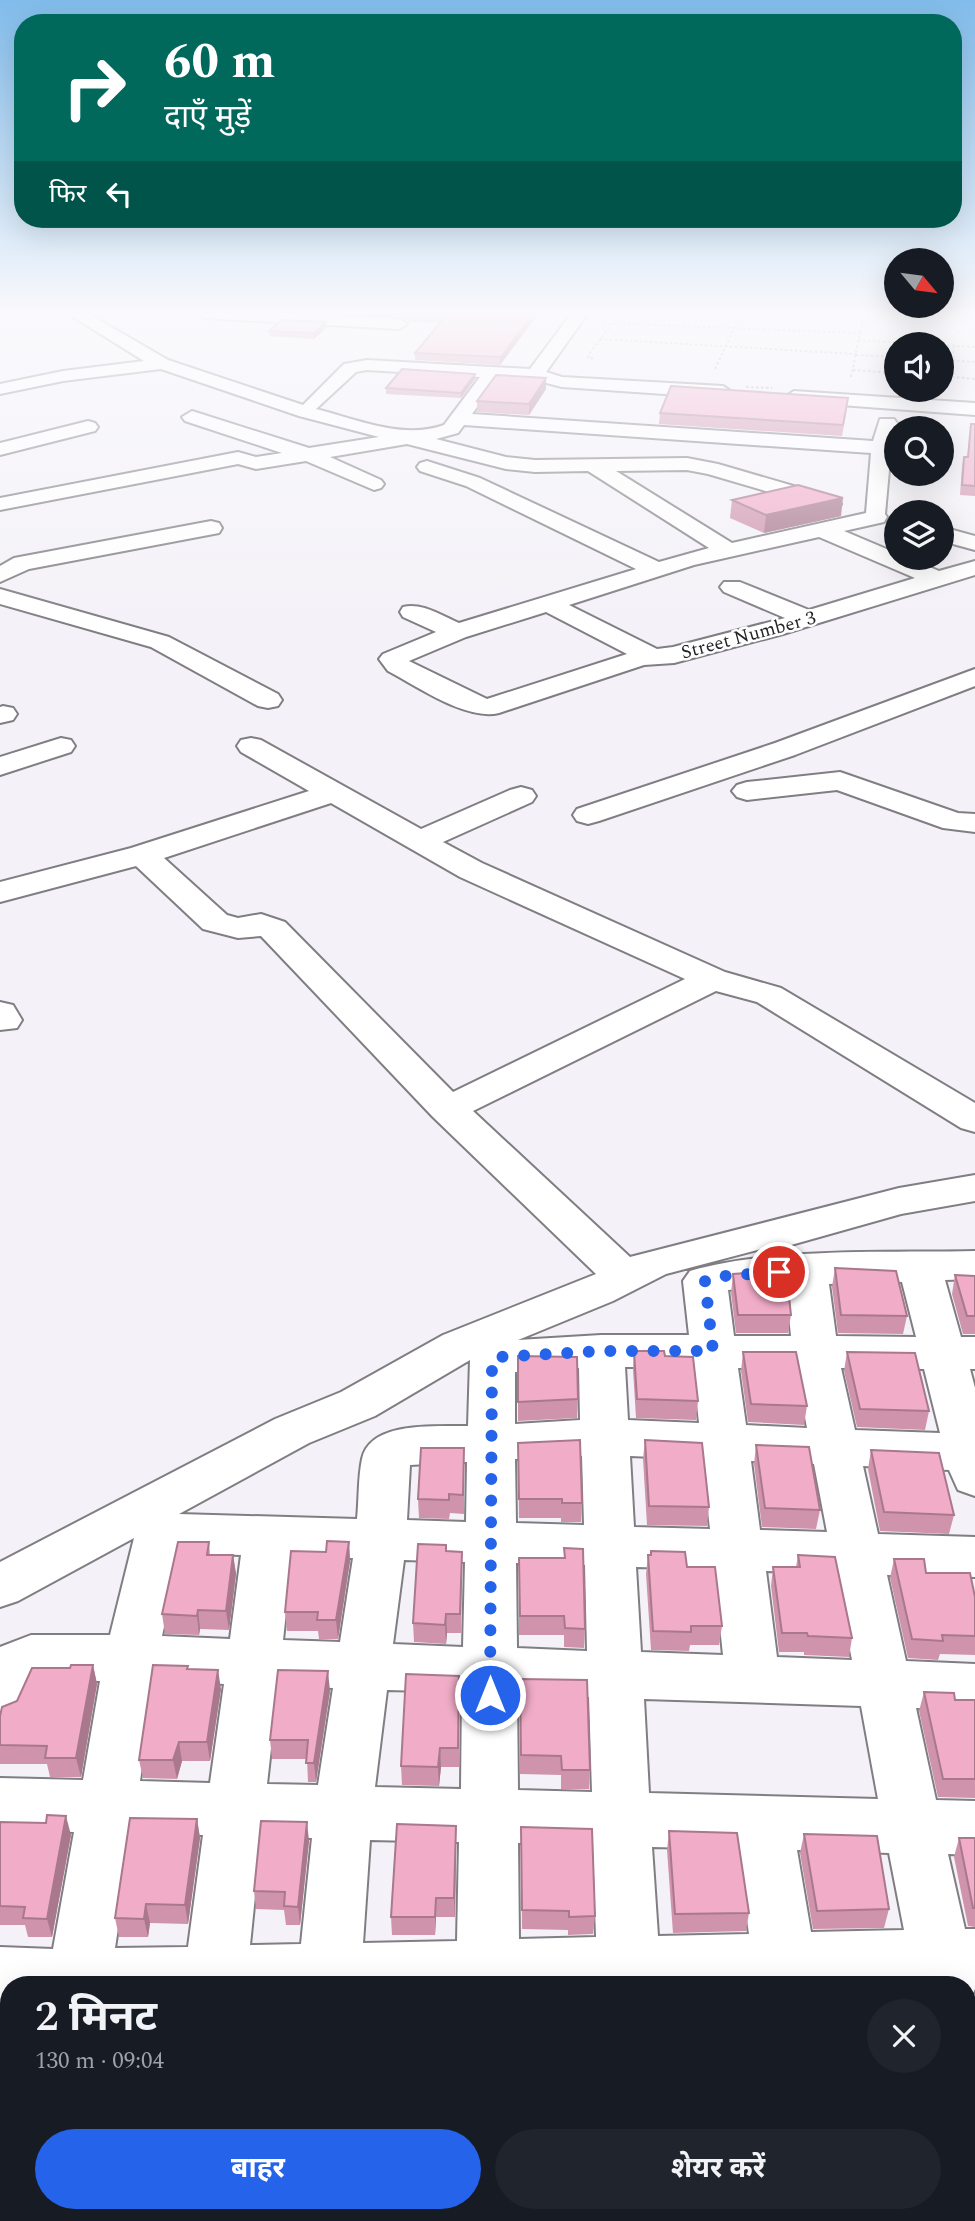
<!DOCTYPE html>
<html lang="hi">
<head>
<meta charset="utf-8">
<style>
	:root { --surface:#171b24; --page:#20242c; --text:#f1f3f6; --muted:#9ea1a6; --accent:#2563eb }
	body { margin:0; font-family:Spectral,"Noto Sans Devanagari",serif; background:var(--page); color:var(--text); height:100vh; display:flex; flex-direction:column; font-size:26px; white-space:nowrap }
	* { box-sizing:border-box; margin:0 }
	p { font-size:23px; color:var(--muted) }
	.icon { flex:none; width:38px; height:38px; fill:none; stroke:currentColor; stroke-width:2; stroke-linecap:round; stroke-linejoin:round }
	.map { position:relative; flex:1; overflow:hidden }
	.drawer { position:absolute; left:0px; top:1976px; width:976px; height:247px; display:flex; flex-direction:column; background:var(--surface); border-radius:28px 28px 0 0; box-shadow:0 7px 28px #0002 }
	.drawer>* { flex:none }
	.hud { position:absolute; left:14px; top:14px; width:948px; height:214px; border-radius:28px; box-shadow:0 7px 28px #0002; background:#00695c; color:#fff; overflow:hidden }
	.needle { width:46px; rotate:119deg }
	.tools { position:absolute; left:884px; top:248px; display:grid; gap:14px }
	.tools a { display:grid; place-items:center; width:70px; height:70px; border-radius:50%; background:var(--surface); box-shadow:0 7px 28px #0002; font-size:35px }
	.pin { position:absolute; display:grid; place-items:center; width:60px; height:60px; color:#fff; margin:-30px; border:4px solid #fff; border-radius:50%; box-shadow:0 2px 7px #0007 }
	.me { position:absolute; width:77px; margin:-38px; rotate:0deg; stroke-linejoin:round; filter:drop-shadow(0 0 5px #0008) }
	.turn { display:flex; align-items:center; gap:24px; height:147px; padding:0 35px; font-size:32px }
	.turn .icon { width:91px; height:91px; stroke-width:2.5 }
	.turn b { display:block; font-size:49px; line-height:60px }
	.then { display:flex; align-items:center; height:66px; padding:0 35px; background:#0003; gap:14px; font-size:26px }
	.round { display:grid; place-items:center; flex:none; width:74px; height:74px; border-radius:37px; background:var(--page) }
	.head { display:flex; align-items:center; justify-content:space-between; height:119px; padding:0 35px }
	h1 { font-size:42px; font-weight:700; line-height:52px }
	.cta { display:flex; gap:14px; margin-top:auto; padding:14px 35px }
	.cta a { flex:1; height:80px; border-radius:42px; background:var(--accent); color:#fff; font-size:28px; font-weight:700; line-height:80px; text-align:center }
	.cta a+a { background:var(--page); color:var(--text) }
	.map>svg:first-child { display:block }
</style>
</head>
<body>
<div class="map">
<svg width="975" height="2221" viewBox="0 0 975 2221">
	<rect width="100%" height="100%" fill="#f4f2f8"/>
	<g fill="none" stroke-linecap="round" stroke-linejoin="round">
		<g stroke="#807e83" stroke-width="4">
			<g id="minor">
				<path d="M 67,313 L 87,313 L 168,360 L 303,405 L 344,364 L 367,360 L 530,369 L 572,313 L 588,313 L 546,372 L 562,377 L 723,386 L 732,392 L 723,398 L 562,387 L 535,380 L 498,378 L 472,414 L 873,441 L 880,419 L 894,419 L 897,423 L 891,448 L 885,514 L 887,517 L 884,522 L 844,531 L 896,553 L 896,558 L 908,558 L 939,571 L 975,561 L 975,575 L 783,634 L 674,663 L 644,665 L 499,713 C 466,721 417,686 388,671 L 379,659 L 383,654 L 436,632 L 403,617 L 400,612 L 403,607 C 422,602 442,616 459,623 L 636,569 L 466,486 L 420,471 L 417,467 L 420,463 L 427,461 L 480,478 L 659,562 L 709,548 L 588,471 L 535,472 L 506,469 L 407,444 L 330,457 L 381,480 L 384,484 L 381,488 L 374,490 L 306,461 L 256,469 L 238,464 L 0,510 L 0,498 L 238,452 L 256,457 L 282,453 L 185,421 L 182,417 L 192,411 L 309,448 L 379,437 L 299,416 L 161,369 L 63,381 L 0,394 L 0,384 L 63,371 L 144,361 ZM 367,370 L 480,377 L 444,425 C 403,440 356,419 316,409 L 356,372 ZM 464,425 L 871,453 L 866,513 L 732,543 L 616,471 L 687,470 L 708,474 L 830,510 L 838,509 L 841,504 L 838,499 L 718,464 L 687,458 L 535,460 L 506,457 L 436,439 L 458,433 ZM 819,537 L 915,578 L 809,610 L 740,582 L 724,582 L 720,587 L 724,592 L 785,618 L 673,647 L 657,649 L 569,605 L 694,565 ZM 546,612 L 627,654 L 487,699 L 409,661 L 466,637 Z"/>
				<polygon points="196,313 294,313 399,319 407,324 399,329 204,318"/>
				<polygon points="794,391 975,403 975,415 787,401 785,397"/>
				<polygon points="88,421 95,423 98,427 95,431 0,455 0,443"/>
				<polygon points="211,521 219,523 222,528 219,533 29,569 0,582 0,566 14,558"/>
				<polygon points="942,527 975,536 975,550 942,541"/>
				<polygon points="0,589 169,637 278,694 282,700 278,706 268,708 258,706 151,647 0,604"/>
				<polygon points="975,669 975,686 795,755 599,821 588,824 577,821 573,815 577,809 775,743"/>
				<polygon points="3,706 13,708 17,714 13,720 0,723 0,707"/>
				<polygon points="61,738 71,740 75,746 71,752 0,775 0,757"/>
				<path d="M 251,738 L 261,740 L 421,829 L 510,790 L 521,787 L 532,790 L 536,796 L 532,802 L 443,842 L 482,863 L 725,972 L 781,988 L 975,1103 L 975,1132 L 961,1128 L 757,1002 L 716,991 L 473,1111 L 630,1257 L 899,1188 L 975,1175 L 975,1201 L 901,1214 L 791,1245 L 765,1248 L 666,1274 L 613,1301 L 518,1340 L 601,1335 L 689,1335 L 683,1281 L 690,1271 C 774,1247 887,1253 975,1251 L 975,1279 L 945,1280 L 961,1337 L 975,1337 L 975,1369 L 970,1369 L 975,1388 L 975,1496 L 958,1490 L 949,1470 L 863,1466 L 878,1534 L 975,1537 L 975,1577 L 887,1575 L 906,1661 L 975,1664 L 975,1710 L 916,1708 L 936,1800 L 975,1801 L 975,1855 L 948,1854 L 965,1929 L 975,1929 L 975,1989 L 968,2003 L 968,1984 L 9,1984 L 9,2009 L 0,2009 L 0,1947 L 53,1949 L 74,1832 L 0,1830 L 0,1778 L 83,1780 L 100,1681 L 36,1681 L 19,1719 L 0,1726 L 0,1647 L 31,1635 L 110,1635 L 134,1538 L 18,1601 L 0,1607 L 0,1562 L 275,1419 L 341,1392 L 443,1335 L 596,1274 L 433,1117 L 261,936 L 238,938 L 203,929 L 136,866 L 0,902 L 0,882 L 131,848 L 309,791 L 241,752 L 237,746 L 241,740 ZM 331,803 L 460,877 L 685,979 L 453,1092 L 285,922 L 261,914 L 238,918 L 227,915 L 164,858 ZM 902,1282 L 916,1337 L 836,1336 L 829,1284 ZM 786,1286 L 791,1336 L 734,1336 L 728,1290 ZM 470,1360 L 468,1426 C 438,1427 370,1420 362,1459 C 358,1478 359,1499 357,1519 L 179,1514 L 309,1443 L 375,1416 ZM 625,1367 L 693,1367 L 699,1423 L 628,1420 ZM 579,1368 L 580,1420 L 515,1424 L 515,1372 ZM 738,1368 L 796,1368 L 807,1428 L 746,1425 ZM 841,1368 L 924,1369 L 940,1433 L 855,1430 ZM 582,1456 L 584,1525 L 516,1523 L 515,1459 ZM 630,1456 L 702,1459 L 710,1529 L 634,1527 ZM 751,1461 L 814,1464 L 827,1532 L 760,1530 ZM 467,1462 L 466,1522 L 407,1520 L 410,1465 ZM 180,1553 L 241,1555 L 230,1639 L 162,1636 ZM 292,1557 L 353,1558 L 340,1642 L 283,1640 ZM 404,1560 L 465,1562 L 463,1647 L 393,1644 ZM 516,1563 L 585,1565 L 587,1651 L 517,1648 ZM 636,1567 L 714,1569 L 723,1655 L 641,1652 ZM 766,1571 L 835,1573 L 852,1660 L 777,1657 ZM 154,1681 L 224,1684 L 210,1783 L 140,1781 ZM 278,1686 L 333,1688 L 318,1785 L 267,1784 ZM 387,1690 L 462,1692 L 461,1789 L 375,1787 ZM 517,1694 L 589,1697 L 592,1792 L 518,1790 ZM 644,1699 L 861,1706 L 878,1799 L 649,1793 ZM 132,1834 L 203,1835 L 188,1947 L 115,1948 ZM 261,1837 L 312,1838 L 301,1944 L 250,1945 ZM 370,1840 L 459,1842 L 457,1941 L 363,1943 ZM 518,1843 L 593,1845 L 596,1937 L 519,1939 ZM 652,1847 L 737,1849 L 749,1934 L 658,1936 ZM 797,1850 L 889,1853 L 904,1930 L 811,1932 Z"/>
				<polygon points="840,772 958,813 975,814 975,832 943,828 837,790 747,800 737,797 732,791 737,785 747,782"/>
				<polygon points="0,1002 13,1005 22,1020 17,1028 0,1030"/>
				<rect x="0" y="2048" width="9" height="66"/>
				<polygon points="968,2061 975,2064 975,2197 968,2197"/>
				<polygon points="0,2160 9,2163 9,2214 38,2214 40,2221 0,2221"/>
				<polygon points="339,2214 409,2214 412,2221 342,2221"/>
				<rect x="452" y="2214" width="70" height="7"/>
				<polygon points="604,2214 674,2214 675,2221 605,2221"/>
			</g>
		</g>
		<g stroke="#afaeb2" stroke-width="2" stroke-dasharray="2.5 2.5" stroke-linecap="butt">
			<polyline points="767,313 864,317"/>
			<polyline points="603,323 860,333"/>
			<polyline points="600,339 856,354"/>
			<polyline points="858,340 932,345"/>
			<polyline points="942,345 975,347"/>
			<polyline points="856,355 896,357"/>
			<polyline points="593,358 588,358 590,353 620,313"/>
			<polyline points="942,360 975,362"/>
			<polyline points="715,369 741,313"/>
			<polyline points="853,370 896,373"/>
			<polyline points="942,376 975,379"/>
			<polyline points="851,377 864,313"/>
			<polyline points="950,383 954,346"/>
			<polyline points="746,387 772,388"/>
		</g>
		<use href="#minor" fill="#fff" fill-rule="evenodd"/>
	</g>
	<g fill="#cf94ac">
		<polygon points="336,313 539,313 500,365 415,360 415,353 440,323 408,322 399,316"/>
		<polygon points="326,328 314,339 270,336 269,331"/>
		<polygon points="475,374 475,379 461,398 386,394 386,388"/>
		<polygon points="546,389 529,415 477,412 477,401"/>
		<polygon points="847,409 842,436 659,424 660,413"/>
		<polygon points="971,424 975,424 975,496 960,495 962,467 964,457 968,457"/>
		<polygon points="732,500 841,516 764,533 730,518"/>
		<polygon points="835,1268 907,1316 903,1334 838,1333 832,1287"/>
		<polygon points="733,1274 791,1315 788,1333 736,1333 731,1293"/>
		<polygon points="955,1275 975,1276 975,1334 963,1334 952,1294"/>
		<polygon points="634,1351 698,1401 696,1420 636,1418 633,1370"/>
		<polygon points="743,1352 807,1406 804,1425 748,1422 741,1371"/>
		<polygon points="847,1352 929,1411 925,1430 857,1427 844,1371"/>
		<polygon points="518,1356 578,1399 577,1418 518,1421"/>
		<polygon points="645,1440 709,1507 707,1526 647,1525 643,1459"/>
		<polygon points="518,1443 582,1503 581,1522 561,1522 561,1518 519,1518"/>
		<polygon points="756,1445 820,1510 816,1529 762,1527 754,1464"/>
		<polygon points="871,1450 954,1515 949,1534 880,1531 868,1469"/>
		<polygon points="464,1467 464,1514 450,1513 449,1519 419,1518 418,1499"/>
		<polygon points="209,1542 210,1555 233,1555 236,1574 229,1630 200,1629 199,1635 165,1634 162,1614"/>
		<polygon points="349,1542 350,1561 338,1639 319,1639 318,1631 287,1631 285,1612 326,1552"/>
		<polygon points="564,1548 585,1629 584,1648 564,1647 564,1635 519,1635 519,1558 564,1558"/>
		<polygon points="446,1551 462,1571 461,1633 447,1633 446,1644 414,1642 413,1623"/>
		<polygon points="648,1555 687,1567 722,1626 719,1645 690,1645 689,1651 651,1650 646,1574"/>
		<polygon points="798,1555 852,1638 849,1657 804,1655 804,1652 779,1652 771,1586 773,1567 796,1567"/>
		<polygon points="894,1559 926,1573 975,1597 975,1655 940,1654 938,1660 908,1658 890,1578"/>
		<polygon points="93,1665 97,1684 81,1777 50,1777 47,1764 0,1764 0,1716 70,1668"/>
		<polygon points="188,1666 188,1669 221,1689 210,1761 182,1761 177,1779 143,1778 139,1760"/>
		<polygon points="459,1676 459,1767 441,1767 439,1786 402,1785 401,1766"/>
		<polygon points="520,1679 590,1770 589,1789 561,1789 561,1775 520,1774"/>
		<polygon points="330,1691 316,1782 308,1782 307,1759 272,1759 270,1740"/>
		<polygon points="924,1692 955,1700 975,1700 975,1798 938,1797 919,1711"/>
		<polygon points="197,1819 200,1838 188,1924 150,1923 148,1937 119,1937 115,1918"/>
		<polygon points="0,1822 71,1835 52,1937 28,1937 25,1925 0,1925"/>
		<polygon points="456,1826 455,1917 436,1917 435,1935 392,1935 391,1917"/>
		<polygon points="521,1827 595,1916 593,1934 568,1935 568,1930 522,1929"/>
		<polygon points="669,1831 749,1913 746,1931 673,1933 667,1850"/>
		<polygon points="804,1834 889,1909 884,1928 813,1929 800,1853"/>
		<polygon points="959,1838 975,1838 975,1927 968,1926 954,1857"/>
		<polygon points="309,1841 300,1925 286,1925 284,1910 256,1909 254,1891"/>
		<polygon points="690,2214 952,2214 953,2221 690,2221"/>
	</g>
	<g fill="#a9788c">
		<polygon points="534,313 539,313 500,365 501,357"/>
		<polygon points="326,322 326,328 314,339 314,333"/>
		<polygon points="475,374 475,379 461,398 461,393"/>
		<polygon points="546,378 546,389 529,415 529,404"/>
		<polygon points="843,498 841,516 764,533 766,515"/>
		<polygon points="349,1542 350,1561 338,1639 336,1620"/>
		<polygon points="233,1555 236,1574 229,1630 226,1611"/>
		<polygon points="198,1610 200,1629 199,1635 197,1616"/>
		<polygon points="446,1614 447,1633 446,1644 445,1625"/>
		<polygon points="93,1665 97,1684 81,1777 76,1758"/>
		<polygon points="218,1670 221,1689 210,1761 207,1742"/>
		<polygon points="328,1671 330,1691 316,1782 314,1763"/>
		<polygon points="179,1742 182,1761 177,1779 173,1760"/>
		<polygon points="440,1748 441,1767 439,1786 438,1767"/>
		<polygon points="66,1816 71,1835 52,1937 47,1919"/>
		<polygon points="197,1819 200,1838 188,1924 185,1905"/>
		<polygon points="307,1822 309,1841 300,1925 298,1907"/>
		<polygon points="456,1826 456,1845 455,1917 454,1898"/>
		<polygon points="436,1898 436,1917 435,1935 435,1917"/>
		<polygon points="146,1904 150,1923 148,1937 144,1919"/>
	</g>
	<g fill="#f1acc8" stroke="#a9788c" stroke-width="2">
		<polygon points="405,313 534,313 501,357 415,353 445,317 408,315"/>
		<polygon points="282,320 326,322 314,333 269,331"/>
		<polygon points="402,369 475,374 461,393 386,388"/>
		<polygon points="496,375 546,378 529,404 477,401"/>
		<polygon points="671,386 848,398 843,425 660,413"/>
		<polygon points="971,424 975,424 975,486 962,485 964,457 968,457"/>
		<polygon points="798,485 843,498 766,515 732,500"/>
		<polygon points="835,1268 896,1271 907,1316 841,1315"/>
		<polygon points="786,1270 791,1315 738,1315 733,1274"/>
		<polygon points="955,1275 975,1276 975,1316 967,1316"/>
		<polygon points="634,1351 664,1351 665,1356 693,1357 698,1401 637,1399"/>
		<polygon points="743,1352 796,1352 807,1406 751,1404"/>
		<polygon points="847,1352 915,1353 929,1411 860,1409"/>
		<polygon points="518,1356 577,1357 578,1399 518,1402"/>
		<polygon points="580,1440 582,1503 562,1503 562,1499 519,1499 518,1443"/>
		<polygon points="645,1440 702,1443 709,1507 649,1506"/>
		<polygon points="756,1445 809,1447 820,1510 765,1508"/>
		<polygon points="421,1448 464,1448 463,1495 449,1494 449,1500 418,1499"/>
		<polygon points="871,1450 939,1453 954,1515 884,1512"/>
		<polygon points="327,1541 349,1542 336,1620 317,1620 318,1612 285,1612 291,1551 326,1552"/>
		<polygon points="178,1542 209,1542 207,1555 233,1555 226,1611 198,1610 197,1616 162,1614"/>
		<polygon points="418,1544 446,1545 446,1551 462,1552 460,1614 446,1614 445,1625 413,1623"/>
		<polygon points="564,1548 583,1549 585,1629 565,1628 564,1616 520,1616 519,1558 565,1558"/>
		<polygon points="651,1551 685,1552 687,1567 715,1567 722,1626 691,1626 691,1632 653,1631 648,1555 651,1555"/>
		<polygon points="798,1555 835,1557 852,1638 808,1636 807,1633 782,1633 773,1567 800,1567"/>
		<polygon points="894,1559 924,1559 926,1573 970,1573 975,1597 975,1636 942,1635 943,1641 912,1639"/>
		<polygon points="71,1665 93,1665 76,1758 45,1758 47,1746 0,1745 0,1716 2,1707 17,1701 32,1668 70,1668"/>
		<polygon points="153,1665 188,1666 187,1669 218,1670 207,1742 179,1742 173,1760 139,1760"/>
		<polygon points="278,1670 328,1671 314,1763 306,1763 308,1740 270,1740"/>
		<polygon points="406,1674 459,1676 458,1748 440,1748 438,1767 401,1766"/>
		<polygon points="520,1679 587,1680 590,1770 562,1770 561,1756 521,1755"/>
		<polygon points="924,1692 954,1693 955,1700 975,1700 975,1779 943,1779"/>
		<polygon points="47,1815 66,1816 47,1919 23,1918 25,1907 0,1906 0,1822 46,1823"/>
		<polygon points="130,1818 197,1819 185,1905 146,1904 144,1919 115,1918"/>
		<polygon points="261,1821 307,1822 298,1907 284,1906 285,1892 254,1891"/>
		<polygon points="397,1824 456,1826 454,1898 436,1898 435,1917 391,1917"/>
		<polygon points="521,1827 592,1829 595,1916 569,1917 569,1911 522,1910"/>
		<polygon points="669,1831 737,1833 749,1913 675,1914"/>
		<polygon points="804,1834 877,1836 889,1909 817,1911"/>
		<polygon points="959,1838 975,1838 975,1908 973,1908"/>
		<polygon points="578,1977 613,1978 614,1984 578,1984"/>
		<rect x="520" y="2214" width="104" height="7"/>
		<polygon points="694,2214 952,2214 953,2221 694,2221"/>
	</g>
	<linearGradient id="sky" x2="0" y2="1"><stop stop-color="#81bceb"/><stop offset="0.5" stop-color="#faf9fc"/><stop offset="1" stop-color="#faf9fc" stop-opacity="0"/></linearGradient>
	<rect width="975" height="624" fill="url(#sky)"/>
	<g fill="none" stroke-linecap="round" stroke-linejoin="round">
		<polyline stroke="#2563eb" stroke-width="12" stroke-dasharray="0 21.6" points="490,1695 492,1361 499,1357 601,1351 713,1351 705,1281 724,1276 779,1272"/>
	</g>
	<g text-anchor="middle" stroke-width="5" stroke-linejoin="round" paint-order="stroke">
		<g font-size="19" fill="#242426" stroke="#fff">
			<text transform="translate(748 634) rotate(-15)" y="7">Street Number 3</text>
		</g>
	</g>
</svg>
<div class="tools">
<a><svg class="needle" viewBox="-14 -14 28 28"><path d="M0-13l5 13h-10z" fill="#e53935"/><path d="M0 13l5-13h-10z" fill="#9ea1a6"/></svg></a>
<a><svg class="icon" aria-label="sound" viewBox="0 0 24 24"><path d="M4 9h4l5-4v14l-5-4H4zM17 9q2 3 0 6"/></svg></a>
<a><svg class="icon" aria-label="search" viewBox="0 0 24 24"><circle cx="10" cy="10" r="6"/><path d="M15 15l6 6"/></svg></a>
<a><svg class="icon" aria-label="layers" viewBox="0 0 24 24"><path d="M12 4l9 5-9 5-9-5zM3 14l9 5 9-5"/></svg></a>
</div>
<div class="pin" style="left:779px;top:1272px;background:#d93025"><svg class="icon" aria-label="arrive" viewBox="0 0 24 24"><path d="M6 21V4h12l-3 4 3 4H6"/></svg></div>
<svg class="me" style="left:490px;top:1695px" viewBox="-20 -20 40 40"><circle r="17" fill="#2563eb" stroke="#fff" stroke-width="3"/><path d="M0-11L8 9 0 5-8 9z" fill="#fff"/></svg>
<div class="hud">
<div class="turn"><svg class="icon" aria-label="right" viewBox="0 0 24 24"><path d="M7 20v-9h11M14 6l5 5-5 5"/></svg><div><b>60 m</b>दाएँ मुड़ें</div></div>
<div class="then">फिर<svg class="icon" aria-label="left" viewBox="0 0 24 24"><path d="M17 20v-9H6M10 6l-5 5 5 5"/></svg></div>
</div>
<section class="drawer">
<div class="head"><div><h1>2 मिनट</h1><p>130 m · 09:04</p></div><a class="round"><svg class="icon" aria-label="close" viewBox="0 0 24 24"><path d="M6 6l12 12M18 6L6 18"/></svg></a></div>
<div class="cta"><a>बाहर</a><a>शेयर करें</a></div>
</section>
</div>
</body>
</html>
